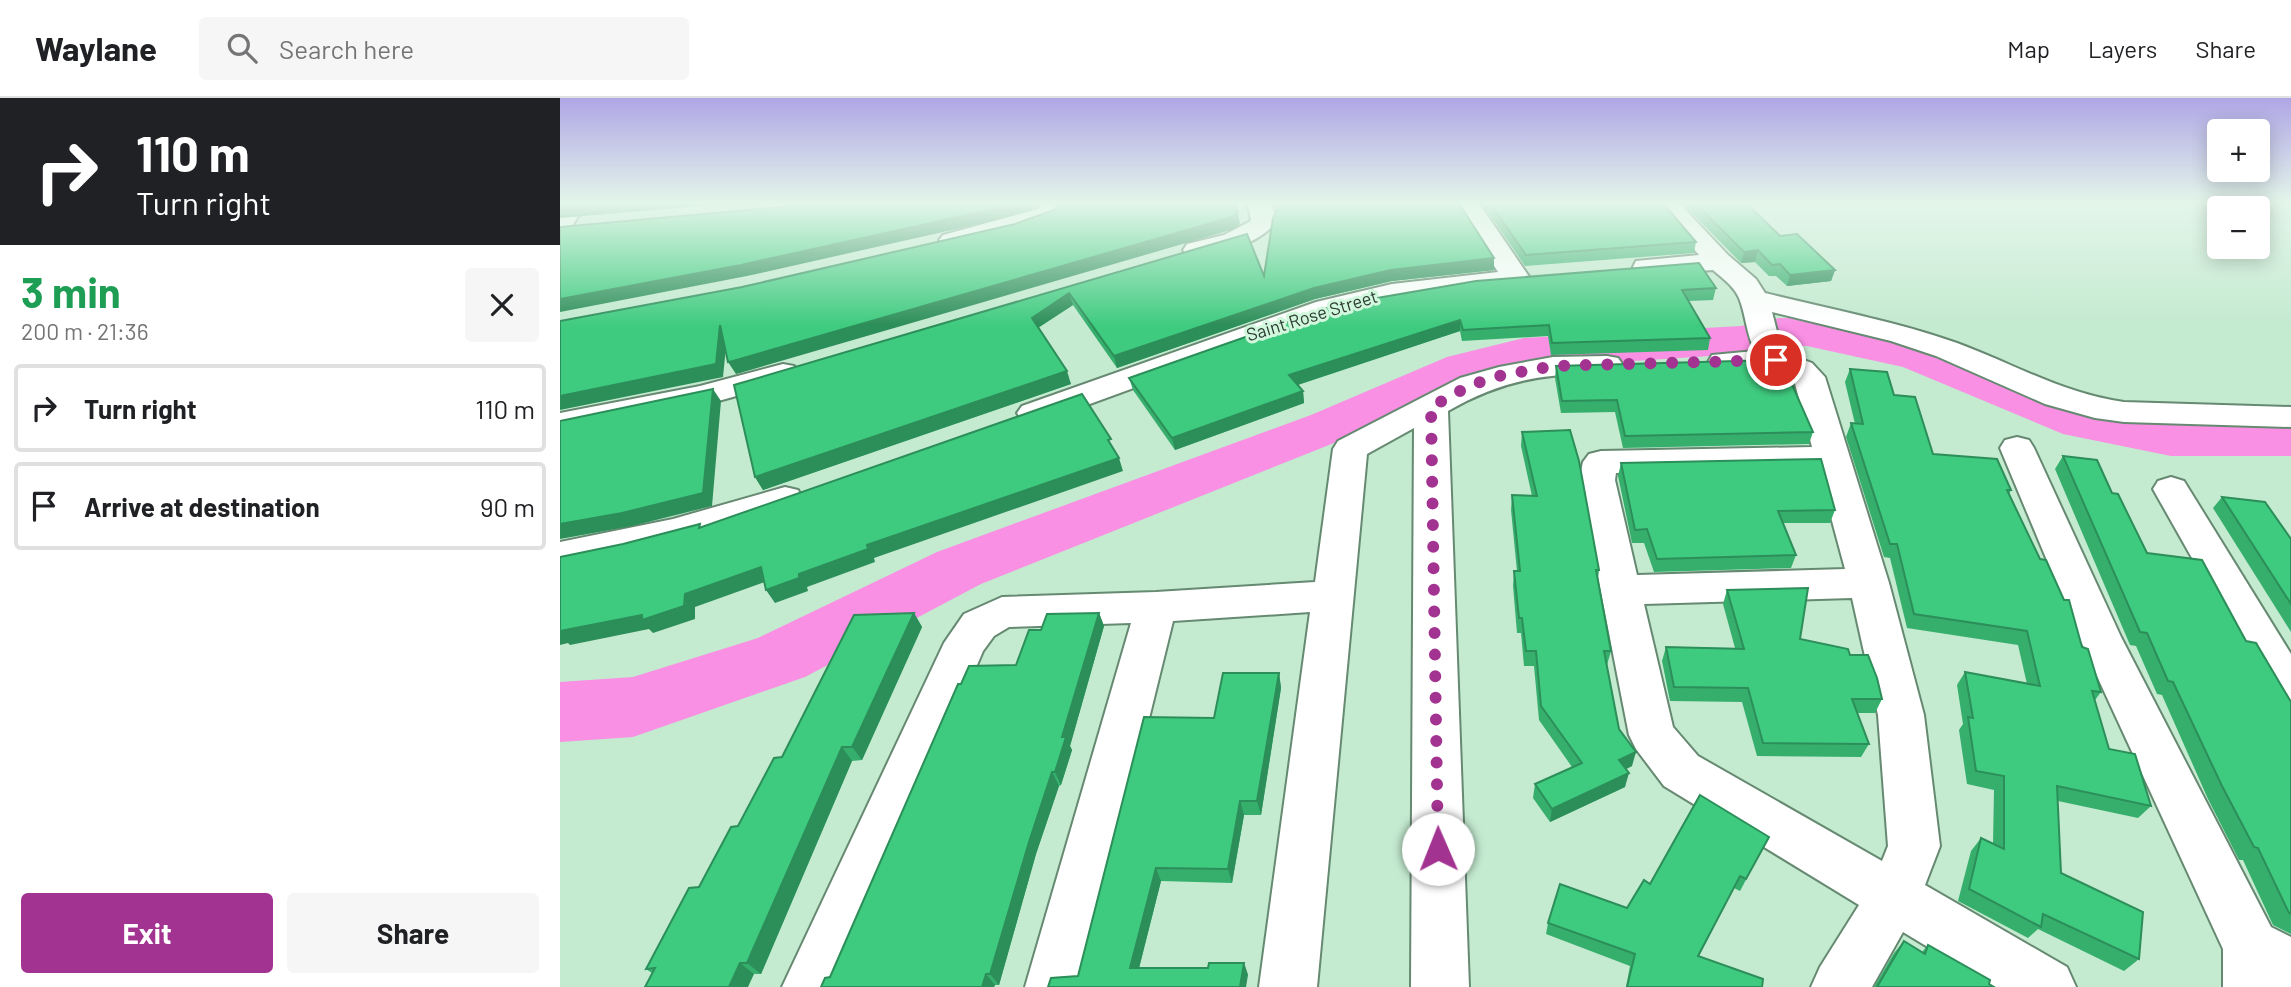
<!DOCTYPE html>
<html lang="en">
<head>
<meta charset="utf-8">
<style>
	:root { --surface:#fff; --page:#f6f6f6; --text:#202124; --muted:#757577; --line:#e0e0e0; --accent:#a33391 }
	body { margin:0; font-family:Barlow,sans-serif; background:var(--page); color:var(--text); height:100vh; display:flex; flex-direction:column; font-size:26px; white-space:nowrap }
	* { box-sizing:border-box; margin:0 }
	p { font-size:23px; color:var(--muted) }
	.icon { flex:none; width:38px; height:38px; fill:none; stroke:currentColor; stroke-width:2; stroke-linecap:round; stroke-linejoin:round }
	.map { position:relative; flex:1; overflow:hidden }
	.drawer { display:flex; flex-direction:column; background:var(--surface); width:560px }
	.drawer>* { flex:none }
	.top-card { background:#202124; color:#fff; overflow:hidden }
	.buttons { position:absolute; left:1647px; top:21px; display:grid; gap:14px }
	.buttons a { display:grid; place-items:center; width:63px; height:63px; border-radius:7px; background:var(--surface); box-shadow:0 4px 18px #0003; font-size:35px }
	.pin { position:absolute; display:grid; place-items:center; width:60px; height:60px; color:#fff; margin:-30px; border:4px solid #fff; border-radius:50%; box-shadow:0 2px 7px #0007 }
	.me { position:absolute; width:77px; margin:-38px; rotate:359deg; stroke-linejoin:round; filter:drop-shadow(0 0 5px #0008) }
	.turn { display:flex; align-items:center; gap:24px; height:147px; padding:0 21px; font-size:32px }
	.turn .icon { width:91px; height:91px; stroke-width:2.5 }
	.turn b { display:block; font-size:49px; line-height:60px }
	.round { display:grid; place-items:center; flex:none; width:74px; height:74px; border-radius:7px; background:var(--page) }
	.overview { display:flex; align-items:center; justify-content:space-between; height:119px; padding:0 21px }
	h1 { font-size:42px; font-weight:700; line-height:52px; color:#1e9e55 }
	.button { display:flex; gap:14px; margin-top:auto; padding:14px 21px }
	.button a { flex:1; height:80px; border-radius:7px; background:var(--accent); color:#fff; font-size:28px; font-weight:700; line-height:80px; text-align:center }
	.button a+a { background:var(--page); color:var(--text) }
	ul { padding:0; list-style:none }
	li { display:flex; align-items:center; gap:21px; height:88px; margin:0 14px 10px; padding:0 7px; border:4px solid var(--line); border-radius:7px }
	li div { flex:1 }
	li b { display:block; font-size:26px }
	li em { font-style:normal }
	header { display:flex; align-items:center; gap:42px; box-sizing:border-box; height:98px; padding:0 35px; background:var(--surface); border-bottom:2px solid var(--line) }
	header strong { font-size:33px }
	nav { display:flex; gap:38px; margin-inline-start:auto; font-size:24px }
	.search { width:490px; height:63px; background:var(--page); display:flex; align-items:center; gap:18px; box-sizing:border-box; padding:0 24px; border-radius:7px; color:var(--muted); font-size:26px }
	main { display:flex; flex:1; min-height:0 }
	.map>svg:first-child { display:block }
</style>
</head>
<body>
<header>
<strong>Waylane</strong>
<div class="search"><svg class="icon" aria-label="search" viewBox="0 0 24 24"><circle cx="10" cy="10" r="6"/><path d="M15 15l6 6"/></svg>Search here</div>
<nav><a>Map</a><a>Layers</a><a>Share</a></nav>
</header>
<main>
<section class="drawer">
<div class="top-card">
<div class="turn"><svg class="icon" aria-label="right" viewBox="0 0 24 24"><path d="M7 20v-9h11M14 6l5 5-5 5"/></svg><div><b>110 m</b>Turn right</div></div>
</div>
<div class="overview"><div><h1>3 min</h1><p>200 m · 21:36</p></div><a class="round"><svg class="icon" aria-label="close" viewBox="0 0 24 24"><path d="M6 6l12 12M18 6L6 18"/></svg></a></div>
<ul>
<li><svg class="icon" aria-label="right" viewBox="0 0 24 24"><path d="M7 20v-9h11M14 6l5 5-5 5"/></svg><div><b>Turn right</b></div><em>110 m</em></li>
<li><svg class="icon" aria-label="arrive" viewBox="0 0 24 24"><path d="M6 21V4h12l-3 4 3 4H6"/></svg><div><b>Arrive at destination</b></div><em>90 m</em></li>
</ul>
<div class="button"><a>Exit</a><a>Share</a></div>
</section>
<div class="map">
<svg width="1731" height="889" viewBox="0 0 1731 889">
	<rect width="100%" height="100%" fill="#c4ead0"/>
	<g fill="none" stroke-linecap="round" stroke-linejoin="round">
		<polygon fill="#f990e3" fill-rule="evenodd" points="1219,220 1247,220 1374,247 1534,311 1611,324 1731,324 1731,358 1611,358 1503,336 1343,269 1247,248 1219,248 1181,256 965,270 923,281 789,339 421,486 245,579 73,639 0,644 0,584 73,579 198,540 377,454 751,317 887,259 964,240 1181,228"/>
		<g stroke="#668971" stroke-width="4">
			<g id="street">
				<polygon points="3,104 27,104 9,133 0,136 0,108"/>
				<polygon points="484,104 509,104 496,121 485,125 392,150 383,147 379,142 383,137 478,111"/>
				<path d="M 687,104 L 711,104 L 717,123 C 702,144 651,164 627,158 L 623,152 L 627,146 L 664,137 L 689,124 L 691,122 Z"/>
				<polygon points="894,104 918,104 970,180 966,186 832,202 776,216 486,322 474,325 462,322 457,315 462,308 756,204 832,186 938,174"/>
				<path d="M 1093,104 L 1118,104 L 1168,157 L 1196,181 L 1205,195 C 1269,211 1335,223 1397,245 C 1454,266 1504,296 1564,304 L 1731,309 L 1731,329 L 1564,324 L 1535,320 L 1485,306 L 1376,258 L 1331,243 L 1212,214 L 1219,241 L 1228,256 L 1252,265 L 1265,279 L 1329,485 L 1364,617 L 1380,748 L 1365,787 L 1507,869 L 1516,889 L 1434,889 L 1343,834 L 1312,889 L 1251,889 L 1260,869 L 1299,807 L 1104,688 L 1076,651 L 1069,637 L 1019,382 L 1023,364 L 1029,356 L 1041,353 L 1252,349 L 1234,282 C 1212,261 1179,277 1152,271 L 1148,264 L 1152,257 L 1195,253 C 1186,236 1186,217 1179,200 C 1174,188 1162,180 1153,172 L 1086,177 L 1076,175 L 1073,169 L 1076,163 L 1139,157 ZM 1258,371 L 1285,471 L 1077,477 L 1055,382 L 1056,375 ZM 1292,500 L 1318,617 L 1328,748 L 1322,763 L 1138,658 L 1113,629 L 1084,506 Z"/>
				<path d="M 1047,258 L 1058,260 L 1063,267 L 1058,274 C 1036,279 1014,275 992,278 C 953,282 921,294 888,313 L 909,889 L 851,889 L 854,330 L 807,356 L 757,889 L 699,889 L 750,514 L 613,523 L 523,889 L 465,889 L 571,525 L 449,529 L 434,538 L 423,553 L 280,889 L 222,889 L 384,545 L 404,516 L 442,499 L 596,494 L 755,484 L 773,351 L 778,343 L 900,280 L 939,269 L 993,259 Z"/>
				<polygon points="223,266 234,268 239,275 234,282 144,307 0,335 0,315 140,288"/>
				<polygon points="1457,339 1469,342 1474,350 1561,539 1711,829 1731,839 1731,889 1663,889 1663,851 1519,539 1440,350 1445,342"/>
				<polygon points="1611,379 1624,383 1731,556 1731,612 1715,607 1593,391 1598,383"/>
				<polygon points="225,389 238,392 243,401 238,410 113,447 0,472 0,444 113,421"/>
			</g>
		</g>
		<use href="#street" fill="#fff" fill-rule="evenodd"/>
	</g>
	<g fill="#36af6d">
		<polygon points="921,104 1102,104 1136,144 1134,155 965,168"/>
		<polygon points="1121,104 1185,104 1220,138 1275,172 1271,183 1227,188 1216,178 1209,178 1195,164 1181,165"/>
		<polygon points="687,136 704,178 934,160 934,172 832,183 755,201 557,270 513,207 478,230 511,286 203,392 195,379 174,287"/>
		<polygon points="1156,190 1153,202 1128,203 1150,240 1148,252 991,257 988,238 902,243 900,233 738,287 743,293 744,305 615,352 573,292 569,280 776,207"/>
		<polygon points="996,268 1218,273 1253,334 1249,346 1063,350 1055,314 1001,315 995,280"/>
		<polygon points="1290,271 1334,297 1373,356 1451,392 1449,396 1522,549 1541,594 1535,602 1549,651 1591,708 1578,720 1498,703 1501,775 1579,861 1564,873 1478,831 1468,840 1398,803 1411,753 1421,740 1433,746 1434,692 1407,686 1399,632 1403,626 1397,587 1405,574 1467,586 1458,547 1347,530 1330,460 1324,459 1286,339 1291,325 1295,326 1285,284"/>
		<polygon points="962,334 1039,472 1038,481 1051,553 1047,567 1059,631 1072,668 1066,671 1065,689 990,724 973,700 975,686 1012,669 979,622 974,568 964,568 961,535 957,535 953,488 954,473 957,473 951,412 952,397 972,398 961,348"/>
		<polygon points="1503,358 1552,395 1587,455 1686,543 1731,604 1731,836 1713,827 1683,762 1679,762 1648,701 1602,597 1597,596 1576,548 1570,547 1495,371"/>
		<polygon points="1061,365 1275,412 1270,425 1223,425 1236,457 1231,470 1094,474 1084,445 1072,445 1058,378"/>
		<polygon points="1662,399 1731,441 1731,534 1653,410"/>
		<polygon points="1167,492 1240,541 1290,557 1322,601 1315,615 1297,615 1309,646 1301,659 1197,658 1182,604 1110,603 1102,563 1106,549 1175,550 1163,506"/>
		<polygon points="354,515 362,529 302,662 292,663 201,876 92,875 86,871 222,659"/>
		<polygon points="539,515 544,528 510,648 512,652 501,687 499,688 476,756 439,887 435,887 434,889 261,889 270,879 401,586 456,567 481,532"/>
		<polygon points="719,575 721,590 701,717 684,717 672,785 601,783 579,870 648,870 684,865 688,877 518,878 654,620"/>
		<polygon points="1209,739 1180,793 1174,790 1139,858 1202,889 1066,889 1070,868 986,836 988,825 1067,810 1090,786"/>
		<polygon points="1344,843 1362,854 1368,847 1434,889 1314,889 1334,855"/>
	</g>
	<g fill="#2c8e59">
		<polygon points="52,104 186,104 0,120 0,108"/>
		<polygon points="456,104 481,104 468,113 432,123 187,178 0,214 0,201"/>
		<polygon points="678,115 680,126 674,131 180,275 176,276 168,264"/>
		<polygon points="1198,152 1195,164 1181,165 1184,154"/>
		<polygon points="934,160 934,172 832,183 755,201 557,270 554,258 754,190 831,172"/>
		<polygon points="1275,172 1271,183 1227,188 1230,177"/>
		<polygon points="509,195 513,207 476,231 472,220"/>
		<polygon points="900,222 900,233 731,289 729,277"/>
		<polygon points="160,227 167,239 163,279 0,312 0,298"/>
		<polygon points="507,273 511,286 203,392 195,379"/>
		<polygon points="153,291 161,303 152,408 72,428 0,441 0,426"/>
		<polygon points="743,293 744,305 615,352 612,340"/>
		<polygon points="559,360 563,373 314,460 315,464 247,489 248,493 215,505 206,492 239,476 307,447"/>
		<polygon points="201,469 210,482 135,509 135,521 93,535 89,531 10,547 8,545 0,547 0,532 125,496"/>
		<polygon points="354,515 362,529 302,662 292,649"/>
		<polygon points="539,515 544,528 510,648 512,652 501,687 495,674 502,639"/>
		<polygon points="719,575 721,590 701,717 697,703"/>
		<polygon points="282,649 292,663 201,876 187,865"/>
		<polygon points="1076,654 1072,668 1056,676 1059,662"/>
		<polygon points="492,674 499,688 476,756 439,887 430,876 469,744"/>
		<polygon points="1069,675 1065,689 990,724 992,711"/>
		<polygon points="680,703 684,717 672,785 668,771"/>
		<polygon points="596,770 601,783 576,882 570,870"/>
		<polygon points="180,865 194,876 188,889 169,889"/>
		<polygon points="684,865 688,877 686,889 680,889"/>
		<polygon points="426,876 435,887 434,889 422,889"/>
	</g>
	<g fill="#3fcb7f" stroke="#2c8e59" stroke-width="2">
		<polygon points="0,104 52,104 0,108"/>
		<polygon points="275,104 456,104 429,112 181,167 0,201 0,129"/>
		<polygon points="500,104 674,104 678,115 672,119 173,263 168,264 160,227 156,266 0,298 0,223 182,189 455,126 494,112"/>
		<polygon points="717,104 898,104 934,160 831,172 754,190 554,258 509,195 472,220 507,273 195,379 174,287 687,136 704,178 713,120 718,111"/>
		<polygon points="929,104 1102,104 1136,144 966,157"/>
		<polygon points="1134,104 1185,104 1220,138 1237,136 1275,172 1230,177 1220,166 1212,167 1198,152 1184,154"/>
		<polygon points="1139,165 1156,190 1122,192 1150,240 992,245 989,227 903,232 900,222 729,277 743,293 612,340 569,280 776,207 916,183"/>
		<polygon points="1213,262 1218,273 1226,273 1253,334 1065,338 1057,302 1002,303 996,268"/>
		<polygon points="1290,271 1327,274 1334,297 1355,299 1373,356 1437,361 1451,392 1447,392 1480,461 1486,462 1504,502 1509,502 1522,549 1528,551 1541,594 1532,593 1549,651 1575,656 1591,708 1497,688 1501,775 1583,814 1579,861 1483,816 1481,829 1409,791 1421,740 1444,751 1444,678 1416,673 1408,619 1413,620 1405,574 1480,588 1467,533 1354,516 1337,446 1330,446 1291,325 1303,326"/>
		<polygon points="153,291 143,395 62,415 0,426 0,323"/>
		<polygon points="522,296 551,341 548,342 559,360 307,447 308,451 239,476 239,480 206,492 201,469 125,496 124,508 82,522 82,517 0,533 0,459 63,446 140,426 139,430"/>
		<polygon points="1010,332 1019,363 1039,472 1036,472 1051,553 1044,553 1059,631 1076,654 1059,662 1069,675 992,711 975,686 1022,665 981,608 976,553 966,553 962,520 959,520 954,473 960,473 952,397 977,398 962,334"/>
		<polygon points="1503,358 1537,362 1552,395 1558,396 1587,455 1642,462 1686,543 1696,545 1731,604 1731,816 1729,815 1698,750 1694,749 1662,688 1613,584 1608,583 1587,535 1580,534"/>
		<polygon points="1261,361 1275,412 1218,413 1236,457 1097,461 1087,431 1075,432 1061,365"/>
		<polygon points="1662,399 1705,404 1731,441 1731,506"/>
		<polygon points="1248,490 1240,541 1288,551 1290,557 1308,557 1317,580 1322,601 1292,601 1309,646 1203,645 1188,590 1114,589 1106,549 1184,551 1167,492"/>
		<polygon points="354,515 292,649 282,649 187,865 180,865 169,889 85,889 95,870 86,871 129,790 139,789 171,729 178,728 214,660 222,659 294,517"/>
		<polygon points="539,515 502,639 506,639 495,674 492,674 469,744 430,876 426,876 422,889 261,889 265,880 270,879 398,586 401,586 409,568 456,567 469,532 481,532 487,516"/>
		<polygon points="663,575 719,575 697,703 680,703 668,771 596,770 570,870 648,870 649,865 684,865 680,889 488,889 491,880 518,878 584,619 654,620"/>
		<polygon points="1140,697 1209,739 1186,781 1180,778 1138,858 1203,881 1202,889 1067,889 1075,856 988,825 1000,786 1067,810 1084,782 1090,786"/>
		<polygon points="1344,843 1365,856 1368,847 1430,882 1429,886 1434,889 1317,889"/>
	</g>
	<linearGradient id="sky" x2="0" y2="1"><stop stop-color="#afa6e6"/><stop offset="0.46" stop-color="#e4f6ea"/><stop offset="1" stop-color="#e4f6ea" stop-opacity="0"/></linearGradient>
	<rect width="1731" height="228" fill="url(#sky)"/>
	<g fill="none" stroke-linecap="round" stroke-linejoin="round">
		<polyline stroke="#a33391" stroke-width="12" stroke-dasharray="0 21.6" points="878,751 871,309 911,287 939,278 993,268 1216,262"/>
	</g>
	<g text-anchor="middle" stroke-width="6" stroke-linejoin="round" paint-order="stroke">
		<g font-size="18" fill="#2c3b31" stroke="#d1f7dd">
			<text transform="translate(752 218) rotate(-17)" y="6">Saint Rose Street</text>
		</g>
	</g>
</svg>
<div class="buttons">
<a>+</a>
<a>−</a>
</div>
<div class="pin" style="left:1216px;top:262px;background:#d93025"><svg class="icon" aria-label="arrive" viewBox="0 0 24 24"><path d="M6 21V4h12l-3 4 3 4H6"/></svg></div>
<svg class="me" style="left:878px;top:751px" viewBox="-20 -20 40 40"><circle r="19" fill="#fff"/><path d="M0-13L10 11 0 6-10 11z" fill="#a33391"/></svg>
</div>
</main>
</body>
</html>
